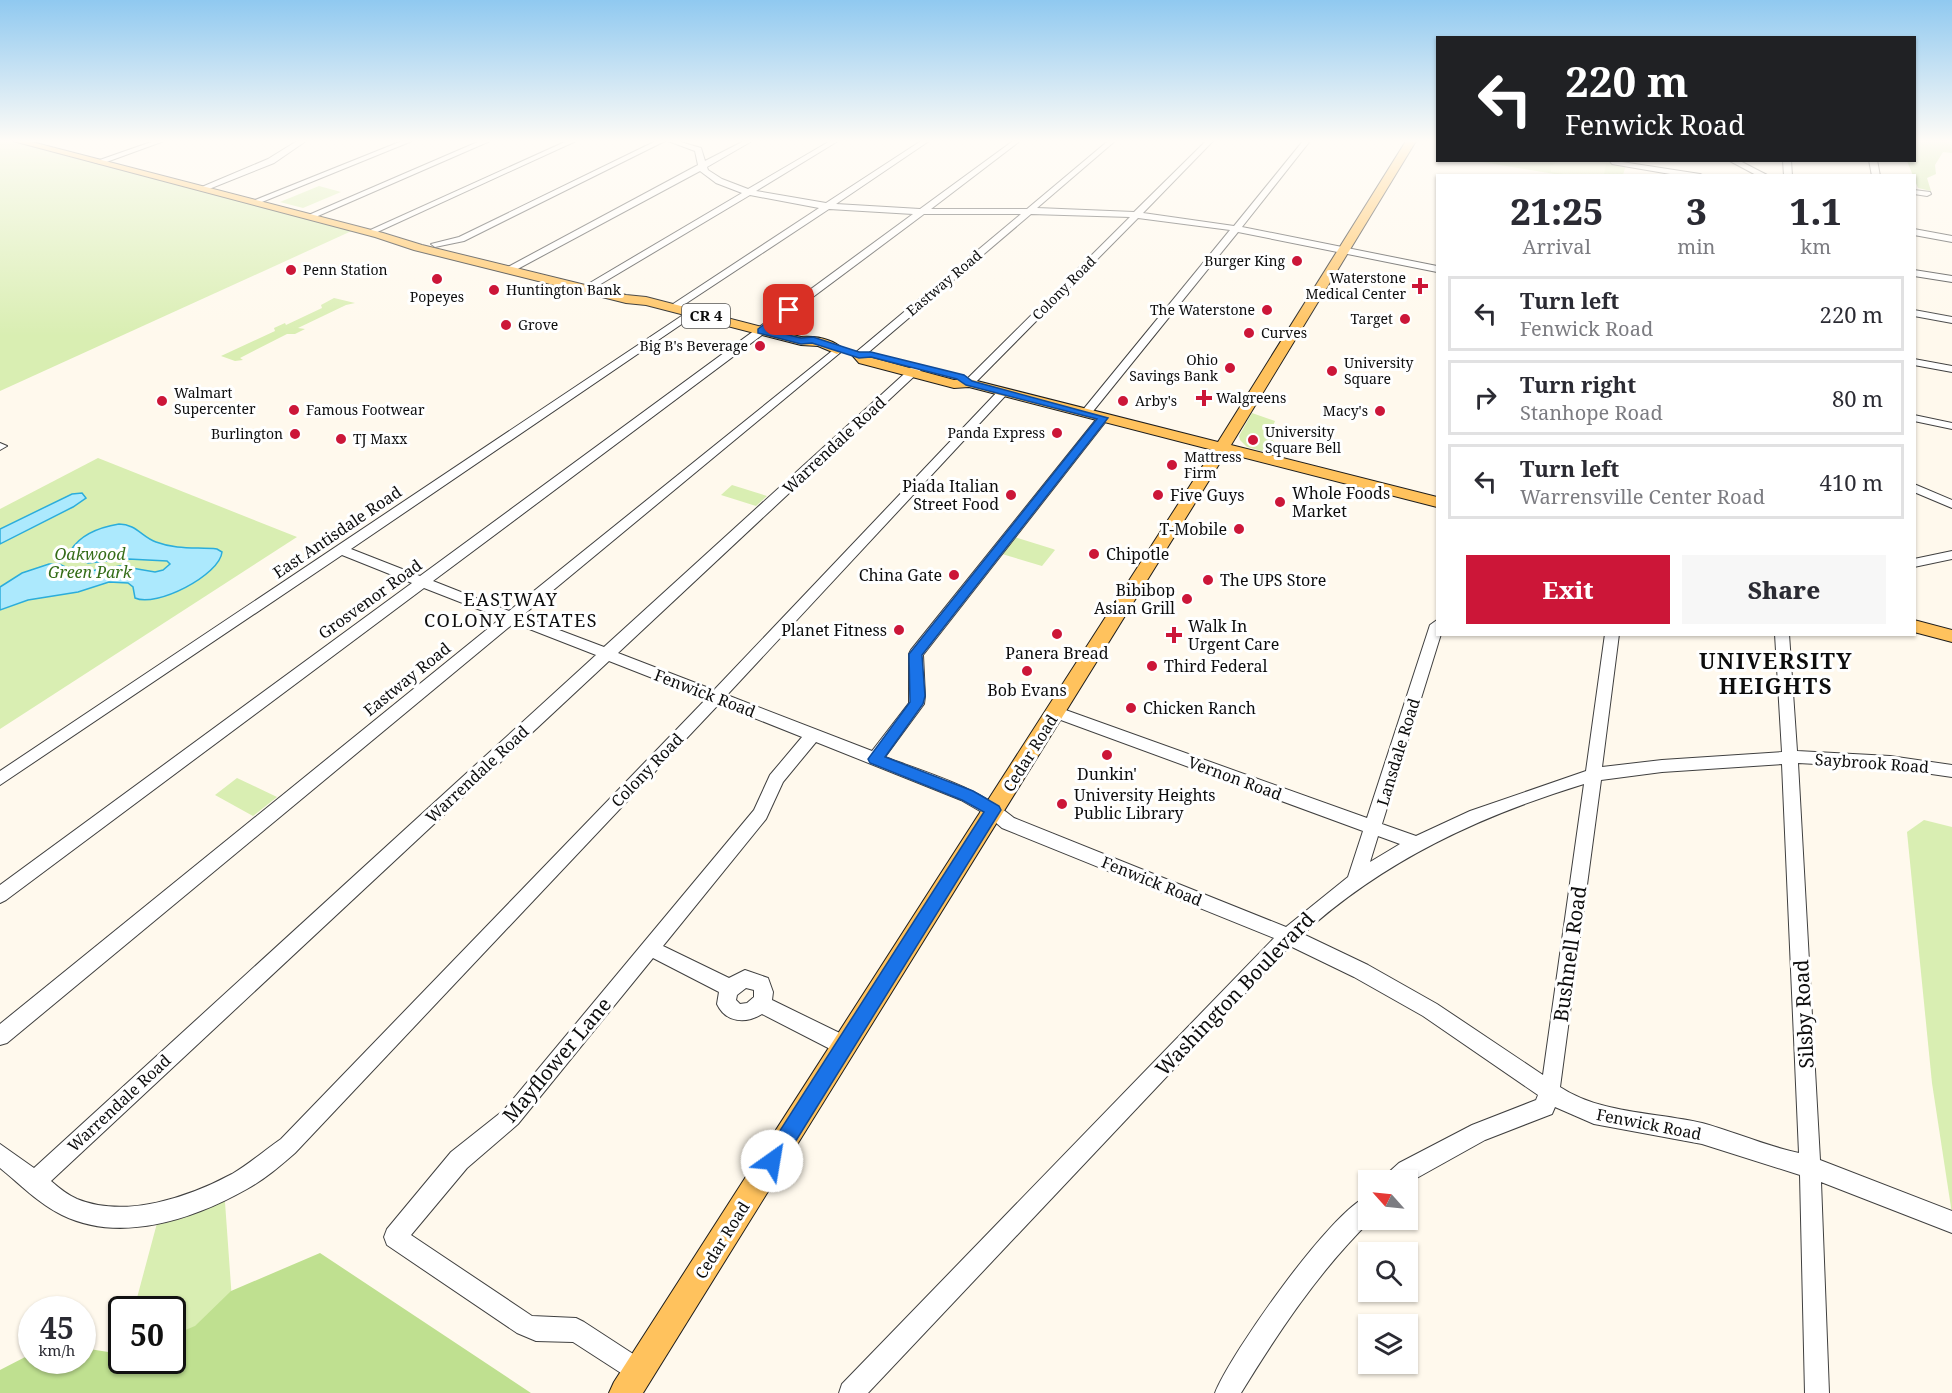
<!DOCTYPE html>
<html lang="en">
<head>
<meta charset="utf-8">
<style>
	:root { --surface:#fff; --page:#f7f7f7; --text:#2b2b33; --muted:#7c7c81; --line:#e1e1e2; --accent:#cc1638 }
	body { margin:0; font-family:"Noto Serif",serif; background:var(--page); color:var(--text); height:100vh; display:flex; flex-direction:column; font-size:22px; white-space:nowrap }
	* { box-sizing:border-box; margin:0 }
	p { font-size:20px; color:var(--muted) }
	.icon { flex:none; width:33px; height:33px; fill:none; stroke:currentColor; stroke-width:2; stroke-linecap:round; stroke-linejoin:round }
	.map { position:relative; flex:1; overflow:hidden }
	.panel { position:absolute; left:1436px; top:174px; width:480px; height:462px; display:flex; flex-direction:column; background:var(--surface); border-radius:0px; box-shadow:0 2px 4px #0004 }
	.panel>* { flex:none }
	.guide { position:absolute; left:1436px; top:36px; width:480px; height:126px; border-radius:0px; box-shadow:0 2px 4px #0004; background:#202124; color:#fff; overflow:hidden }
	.needle { width:39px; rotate:297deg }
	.tools { position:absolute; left:1358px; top:1170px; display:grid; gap:12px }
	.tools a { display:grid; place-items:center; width:60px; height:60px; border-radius:0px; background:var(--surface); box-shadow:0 2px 4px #0004; font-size:30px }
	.speed { position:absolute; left:18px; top:1296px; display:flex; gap:12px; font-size:30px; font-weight:700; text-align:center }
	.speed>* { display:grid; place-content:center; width:78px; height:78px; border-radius:50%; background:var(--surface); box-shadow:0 2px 4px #0004; line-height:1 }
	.speed small { font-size:15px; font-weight:400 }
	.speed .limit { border:3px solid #111; border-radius:9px; background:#fff; color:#111 }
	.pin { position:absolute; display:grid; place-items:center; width:51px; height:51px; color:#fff; margin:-26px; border-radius:12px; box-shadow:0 3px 9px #0006 }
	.me { position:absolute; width:66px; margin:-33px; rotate:32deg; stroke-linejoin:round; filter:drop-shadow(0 0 4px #0008) }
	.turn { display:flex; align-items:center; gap:21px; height:126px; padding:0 30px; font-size:27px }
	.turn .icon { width:78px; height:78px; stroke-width:2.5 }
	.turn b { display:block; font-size:42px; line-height:51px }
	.eta { display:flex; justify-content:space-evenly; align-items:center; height:102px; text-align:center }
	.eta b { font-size:36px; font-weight:800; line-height:42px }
	.cta { display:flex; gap:12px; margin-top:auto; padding:12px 30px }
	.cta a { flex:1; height:69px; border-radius:0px; background:var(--accent); color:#fff; font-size:24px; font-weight:800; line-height:69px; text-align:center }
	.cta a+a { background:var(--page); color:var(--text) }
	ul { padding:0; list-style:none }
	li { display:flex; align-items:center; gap:18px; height:75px; margin:0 12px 9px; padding:0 18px; border:3px solid var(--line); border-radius:0px }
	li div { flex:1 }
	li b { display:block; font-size:22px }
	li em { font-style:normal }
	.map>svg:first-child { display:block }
</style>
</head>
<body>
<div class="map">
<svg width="1952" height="1393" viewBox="0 0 1952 1393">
	<rect width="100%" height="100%" fill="#fff9ed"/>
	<g fill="#d9eeb2">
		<polygon points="0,141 18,141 356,229 0,391"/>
		<polygon points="1604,160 1626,165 1623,175 1567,176 1476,161"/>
		<polygon points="319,186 341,192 303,208 280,202"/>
		<polygon points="334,298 355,303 346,305 298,328 305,329 295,334 287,334 240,358 243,360 235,361 221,356 275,331 274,328 285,323 286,325 322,308 321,305"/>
		<polygon points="1252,413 1275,421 1269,436 1282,451 1279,456 1247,447 1240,440 1239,436"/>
		<polygon points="98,458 297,537 0,729 0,509"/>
		<polygon points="732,485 767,496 756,506 721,495"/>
		<polygon points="1014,537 1053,549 1055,550 1042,566 1002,554"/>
		<polygon points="237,778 277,797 253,816 215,795"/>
		<polygon points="1924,820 1952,827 1952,1214 1932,1083 1907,832"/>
		<polygon points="224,1188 238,1385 112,1393 122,1360 172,1360 172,1310 134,1309 160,1212"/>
	</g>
	<g fill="#bfe090">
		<polygon points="1914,141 1952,141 1952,153 1943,152 1935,165 1936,174 1927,178 1931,191 1918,188 1907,161 1914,160"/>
		<polygon points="320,1253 531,1393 0,1393 0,1370 31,1354 32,1360 82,1360 83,1348 121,1354 122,1360 172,1360 173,1335 195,1326 231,1291"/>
	</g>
	<polygon fill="#eaf4c5" points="1561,161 1585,161 1606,164 1604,175 1570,175 1551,172 1550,166"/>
	<g fill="#ace9fd" stroke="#2baddb" stroke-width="1.5">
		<polygon points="82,493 86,498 73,507 0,544 0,529 72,494"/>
		<path d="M 119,524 C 136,524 142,537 156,542 C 177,550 197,547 217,549 L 222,552 C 220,575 156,608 135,598 L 133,587 L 128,583 L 109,582 L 78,592 L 28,600 L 0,610 L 0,587 L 22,573 L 49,564 L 59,564 L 74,571 L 84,572 L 120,566 L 155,572 L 163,570 L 170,564 L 167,561 L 128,559 L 88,563 L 72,556 L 71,550 C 81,534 101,527 119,524 Z"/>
	</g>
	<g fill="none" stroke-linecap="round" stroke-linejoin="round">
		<g stroke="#404040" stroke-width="2">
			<g id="minor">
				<polygon points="154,141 164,141 101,164 94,162"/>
				<polygon points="297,141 306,141 274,163 204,191 197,189 268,159"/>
				<polygon points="402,141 412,141 257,204 250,202"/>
				<polygon points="480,141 490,141 311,219 304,217"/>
				<polygon points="567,141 576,141 373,234 366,232"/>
				<polygon points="656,141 665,141 464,241 435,247 431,244 459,237"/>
				<path d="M 668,141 L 677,141 L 701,148 L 705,161 L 744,141 L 752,141 L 707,167 L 708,170 L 722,179 L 748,189 L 830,141 L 838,141 L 756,191 L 826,203 L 921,141 L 929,141 L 836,204 L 920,209 L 1013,141 L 1020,141 L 931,209 L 1027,209 L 1108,141 L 1115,141 L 1037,208 L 1134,212 L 1206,141 L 1213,141 L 1143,213 L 1234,226 L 1303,141 L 1310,141 L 1242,227 L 1437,266 L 1437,272 L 1238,232 L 1090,415 L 1082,415 L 1082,411 L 1230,230 L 1138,218 L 973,385 L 965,385 L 965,381 L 1130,217 L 1031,214 L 863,357 L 855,357 L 855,353 L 1021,214 L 924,214 L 433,581 L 509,611 L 837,347 L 841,348 L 841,352 L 522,616 L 604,647 L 914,365 L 922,365 L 922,369 L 618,653 L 714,690 L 999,390 L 1003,389 L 1008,392 L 1007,394 L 727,695 L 872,751 L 909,703 L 909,654 L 911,650 L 1099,416 L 1107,416 L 1107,420 L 923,655 L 925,696 L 924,704 L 885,757 C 930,774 977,787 1014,818 L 1286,927 L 1348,877 L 1363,831 L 1050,716 L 1047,712 L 1050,708 L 1060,708 L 1367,818 L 1430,625 L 1437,620 L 1437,634 L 1441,634 L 1382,824 L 1416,836 L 1470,811 L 1586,771 L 1605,634 L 1619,634 L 1602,767 L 1662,760 L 1782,752 L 1775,634 L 1789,634 L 1797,751 L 1890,756 L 1952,765 L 1952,777 L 1890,768 L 1798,763 L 1820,1160 L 1952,1211 L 1952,1233 L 1821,1182 L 1829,1393 L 1805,1393 L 1800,1175 L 1702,1144 L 1594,1124 L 1555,1107 L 1552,1114 L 1485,1140 L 1415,1179 L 1407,1185 L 1407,1180 L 1386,1180 L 1389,1172 L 1399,1163 L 1472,1125 L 1536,1100 L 1538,1095 L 1423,1016 L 1354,977 L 1290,946 L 868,1393 L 839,1393 L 842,1384 L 1274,938 L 1002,828 L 987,815 L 961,800 L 816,742 L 783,782 L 766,819 L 663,946 L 729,978 L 745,970 L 768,978 L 773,992 L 772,1000 L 852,1039 L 855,1046 L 852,1053 L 845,1055 L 838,1053 L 762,1014 C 746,1024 726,1023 717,1004 L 719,992 L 653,958 L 518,1124 L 467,1168 L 411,1235 L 532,1316 L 576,1318 L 584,1322 L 647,1363 L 650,1372 L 647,1381 L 638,1384 L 573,1342 L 536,1341 L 517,1333 L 387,1245 L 384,1237 L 387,1229 L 451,1152 L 504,1110 L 754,810 L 770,775 L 802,737 L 719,704 L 295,1153 C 280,1166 265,1179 247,1189 C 194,1219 121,1244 62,1215 C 39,1204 20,1184 0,1168 L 0,1144 L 34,1168 L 596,655 L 514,623 L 7,1043 L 0,1045 L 0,1024 L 501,618 L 424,588 L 6,900 L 0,903 L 0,885 L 412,583 L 342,555 L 0,785 L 0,771 L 689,311 L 695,311 L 695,315 L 351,549 L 420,576 L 913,214 L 829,209 L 676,310 L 670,310 L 670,306 L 819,208 L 750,195 L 589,291 L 583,291 L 583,287 L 742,193 L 716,183 L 700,171 L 512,272 L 506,272 L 506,268 L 698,165 L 695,151 ZM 609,661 L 706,699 L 281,1139 C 265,1150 249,1164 232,1174 C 189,1197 126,1219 77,1199 C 68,1195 59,1188 51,1181 ZM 1782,764 L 1799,1153 C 1766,1146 1735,1132 1702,1123 C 1655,1112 1601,1114 1560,1087 L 1601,780 L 1662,772 ZM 1584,784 L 1543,1075 L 1437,1004 L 1368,965 L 1303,934 C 1384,860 1480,816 1584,784 ZM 1378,836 L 1400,844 L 1370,862 ZM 746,988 L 754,990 L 754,997 L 747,1003 L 740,1004 L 736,1000 L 737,995 Z"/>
				<polygon points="1609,160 1700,174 1704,176 1682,176 1612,164"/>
				<polygon points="1728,160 1738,160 1769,176 1758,176"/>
				<polygon points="1783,160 1791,160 1792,176 1784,176"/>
				<polygon points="1869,160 1877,160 1880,176 1872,176"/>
				<polygon points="1914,190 1930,192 1931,194 1927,196 1914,194"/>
				<polygon points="1914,229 1952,236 1952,242 1914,235"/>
				<polygon points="1914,270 1952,276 1952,282 1914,276"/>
				<polygon points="1914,310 1952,317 1952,323 1914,316"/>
				<polygon points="1914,359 1952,366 1952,372 1914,365"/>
				<polygon points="1914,415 1952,423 1952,429 1914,421"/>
				<polygon points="0,443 7,446 0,450"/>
				<polygon points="1914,484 1952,500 1952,508 1914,492"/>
				<polygon points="1952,551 1952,559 1914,567 1914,559"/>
				<path d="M 1368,1196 L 1368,1220 L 1371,1220 C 1319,1271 1279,1331 1241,1393 L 1215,1393 C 1231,1353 1330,1212 1368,1196 Z"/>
			</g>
		</g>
		<g stroke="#1e1e1e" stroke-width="2">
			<g id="major">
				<path d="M 13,141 L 28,141 L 383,233 L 422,245 L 626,295 L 646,297 L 801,337 C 816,336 833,339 844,350 L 837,354 L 818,346 L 801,345 L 646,305 L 626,303 L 414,250 L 375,237 Z"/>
				<polygon points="1406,141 1416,141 1231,445 1437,497 1437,507 1226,453 643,1393 609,1393 614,1382 1213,450 969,387 954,388 859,363 852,355 859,351 869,357 954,380 969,379 1218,442"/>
				<polygon points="1914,620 1952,630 1952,642 1914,632"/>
			</g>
		</g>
		<use href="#minor" fill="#fff" fill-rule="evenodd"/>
		<use href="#major" fill="#ffc25d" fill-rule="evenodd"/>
	</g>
	<linearGradient id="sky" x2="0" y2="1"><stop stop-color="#90c9f0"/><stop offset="0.42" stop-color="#fffcf7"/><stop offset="1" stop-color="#fffcf7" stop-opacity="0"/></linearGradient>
	<rect width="1952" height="336" fill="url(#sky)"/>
	<polygon fill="#1a73e8" stroke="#114b97" stroke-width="1.5" points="785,308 793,310 768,330 801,338 813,337 859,352 871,352 964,375 972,381 1108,418 922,655 925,696 923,704 885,757 973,791 999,806 1001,810 779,1168 772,1170 765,1168 762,1161 765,1154 984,812 962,800 870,763 868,759 910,702 909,654 1097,419 966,385 957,379 871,357 859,358 812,343 801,344 758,333 758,329"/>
	<g fill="#cc1638" stroke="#fff" stroke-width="2">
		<circle cx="1297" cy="261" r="6"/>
		<circle cx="291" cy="270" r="6"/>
		<circle cx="437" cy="279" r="6"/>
		<path d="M1417 277h6v6h6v6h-6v6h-6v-6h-6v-6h6z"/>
		<circle cx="494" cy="290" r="6"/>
		<circle cx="1267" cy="310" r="6"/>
		<circle cx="1405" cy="319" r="6"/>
		<circle cx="506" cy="325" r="6"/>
		<circle cx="1249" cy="333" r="6"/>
		<circle cx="760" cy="346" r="6"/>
		<circle cx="1230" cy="368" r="6"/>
		<circle cx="1332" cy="371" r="6"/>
		<path d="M1201 389h6v6h6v6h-6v6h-6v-6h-6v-6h6z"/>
		<circle cx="162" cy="401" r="6"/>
		<circle cx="1123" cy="401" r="6"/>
		<circle cx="294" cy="410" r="6"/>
		<circle cx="1380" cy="411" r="6"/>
		<circle cx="1057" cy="433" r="6"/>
		<circle cx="295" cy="434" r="6"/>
		<circle cx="341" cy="439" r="6"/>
		<circle cx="1253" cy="440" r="6"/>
		<circle cx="1172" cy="465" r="6"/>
		<circle cx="1011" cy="495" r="6"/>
		<circle cx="1158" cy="495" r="6"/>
		<circle cx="1280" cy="502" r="6"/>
		<circle cx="1239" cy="529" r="6"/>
		<circle cx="1094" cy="554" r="6"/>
		<circle cx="954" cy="575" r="6"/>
		<circle cx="1208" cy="580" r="6"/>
		<circle cx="1187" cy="599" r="6"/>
		<circle cx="899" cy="630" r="6"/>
		<circle cx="1057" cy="634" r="6"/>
		<path d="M1171 626h6v6h6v6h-6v6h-6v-6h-6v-6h6z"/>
		<circle cx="1152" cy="666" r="6"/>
		<circle cx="1027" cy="671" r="6"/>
		<circle cx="1131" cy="708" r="6"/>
		<circle cx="1107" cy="755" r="6"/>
		<circle cx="1062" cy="804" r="6"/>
	</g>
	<g text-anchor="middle" stroke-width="6" stroke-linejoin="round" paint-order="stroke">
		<g font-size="14" fill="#0d0d0d" stroke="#fff" text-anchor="start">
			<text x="1285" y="266" text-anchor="end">Burger King</text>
			<text x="303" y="275">Penn Station</text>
			<text x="1406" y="283" text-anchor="end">Waterstone<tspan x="1406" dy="16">Medical Center</tspan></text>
			<text x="506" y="295">Huntington Bank</text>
			<text x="437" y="302" text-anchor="middle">Popeyes</text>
			<text x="1255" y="315" text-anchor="end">The Waterstone</text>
			<text x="1393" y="324" text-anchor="end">Target</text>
			<text x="518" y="330">Grove</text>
			<text x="1261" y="338">Curves</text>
			<text x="748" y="351" text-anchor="end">Big B's Beverage</text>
			<text x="1218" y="365" text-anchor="end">Ohio<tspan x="1218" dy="16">Savings Bank</tspan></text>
			<text x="1344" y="368">University<tspan x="1344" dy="16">Square</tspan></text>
			<text x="174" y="398">Walmart<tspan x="174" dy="16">Supercenter</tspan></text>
			<text x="1216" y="403">Walgreens</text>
			<text x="1135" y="406">Arby's</text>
			<text x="306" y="415">Famous Footwear</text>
			<text x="1368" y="416" text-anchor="end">Macy's</text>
			<text x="1265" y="437">University<tspan x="1265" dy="16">Square Bell</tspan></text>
			<text x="1045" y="438" text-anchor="end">Panda Express</text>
			<text x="283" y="439" text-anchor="end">Burlington</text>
			<text x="353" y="444">TJ Maxx</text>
			<text x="1184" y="462">Mattress<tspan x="1184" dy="16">Firm</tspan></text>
		</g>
		<g font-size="14" fill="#0d0d0d" stroke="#fff">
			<text transform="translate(944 283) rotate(-40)" y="5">Eastway Road</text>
			<text transform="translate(1064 288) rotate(-45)" y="5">Colony Road</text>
		</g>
		<rect fill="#fff" stroke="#565656" stroke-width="1.5" x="682" y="304" width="48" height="24" rx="4.5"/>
		<g font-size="15" font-weight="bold" fill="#0d0d0d">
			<text x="706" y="321">CR 4</text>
		</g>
		<g font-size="16" fill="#0d0d0d" stroke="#fff">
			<text transform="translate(834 445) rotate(-43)" y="6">Warrendale Road</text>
			<text transform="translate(337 532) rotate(-34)" y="6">East Antisdale Road</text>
			<text transform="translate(370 599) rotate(-36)" y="6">Grosvenor Road</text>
			<text transform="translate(407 679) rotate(-39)" y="6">Eastway Road</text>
			<text transform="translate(705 693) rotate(21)" y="6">Fenwick Road</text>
			<text transform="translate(1398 752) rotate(-73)" y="6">Lansdale Road</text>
			<text transform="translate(1030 753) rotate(-58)" y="6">Cedar Road</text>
			<text transform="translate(1872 763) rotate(4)" y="6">Saybrook Road</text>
			<text transform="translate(647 770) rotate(-46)" y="6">Colony Road</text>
			<text transform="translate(477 774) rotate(-43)" y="6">Warrendale Road</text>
			<text transform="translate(1235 778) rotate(20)" y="6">Vernon Road</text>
			<text transform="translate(1152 881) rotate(22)" y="6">Fenwick Road</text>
			<text transform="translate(119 1103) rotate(-43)" y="6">Warrendale Road</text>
			<text transform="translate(1649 1124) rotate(11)" y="6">Fenwick Road</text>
			<text transform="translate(722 1240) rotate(-58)" y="6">Cedar Road</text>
		</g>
		<g font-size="16" fill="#0d0d0d" stroke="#fff" text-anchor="start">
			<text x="999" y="492" text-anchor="end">Piada Italian<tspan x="999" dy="18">Street Food</tspan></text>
			<text x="1292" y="499">Whole Foods<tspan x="1292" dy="18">Market</tspan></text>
			<text x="1170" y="501">Five Guys</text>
			<text x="1227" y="535" text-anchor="end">T-Mobile</text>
			<text x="1106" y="560">Chipotle</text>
			<text x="942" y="581" text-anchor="end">China Gate</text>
			<text x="1220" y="586">The UPS Store</text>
			<text x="1175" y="596" text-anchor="end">Bibibop<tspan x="1175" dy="18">Asian Grill</tspan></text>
			<text x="1188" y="632">Walk In<tspan x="1188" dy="18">Urgent Care</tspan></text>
			<text x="887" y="636" text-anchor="end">Planet Fitness</text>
			<text x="1057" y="659" text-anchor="middle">Panera Bread</text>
			<text x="1164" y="672">Third Federal</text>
			<text x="1027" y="696" text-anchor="middle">Bob Evans</text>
			<text x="1143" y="714">Chicken Ranch</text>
			<text x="1107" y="780" text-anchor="middle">Dunkin'</text>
			<text x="1074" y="801">University Heights<tspan x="1074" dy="18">Public Library</tspan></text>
		</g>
		<g font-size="16" font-style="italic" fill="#346c17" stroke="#fff">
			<text x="90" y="560">Oakwood<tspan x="90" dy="18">Green Park</tspan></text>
		</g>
		<g font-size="18" letter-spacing="1.5" fill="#0d0d0d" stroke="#fff">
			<text x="511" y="606">EASTWAY<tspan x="511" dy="21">COLONY ESTATES</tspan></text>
		</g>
		<g font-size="20" fill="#0d0d0d" stroke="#fff">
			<text transform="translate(1570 954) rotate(-82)" y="7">Bushnell Road</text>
			<text transform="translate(1235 994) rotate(-46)" y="7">Washington Boulevard</text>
			<text transform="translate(1804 1014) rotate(-93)" y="7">Silsby Road</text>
			<text transform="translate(557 1060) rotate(-50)" y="7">Mayflower Lane</text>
		</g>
		<g font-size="22" font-weight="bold" letter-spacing="1.5" fill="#0d0d0d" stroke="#fff">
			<text x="1776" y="669">UNIVERSITY<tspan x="1776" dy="25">HEIGHTS</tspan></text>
		</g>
	</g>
</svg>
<div class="tools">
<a><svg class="needle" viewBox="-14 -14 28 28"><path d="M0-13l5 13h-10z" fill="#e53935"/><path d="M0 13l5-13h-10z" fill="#7c7c81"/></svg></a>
<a><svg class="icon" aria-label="search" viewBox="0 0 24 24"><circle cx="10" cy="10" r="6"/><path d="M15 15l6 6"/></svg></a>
<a><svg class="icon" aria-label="layers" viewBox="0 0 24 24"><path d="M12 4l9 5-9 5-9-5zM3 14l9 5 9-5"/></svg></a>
</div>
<div class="speed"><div>45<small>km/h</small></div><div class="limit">50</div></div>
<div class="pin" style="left:789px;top:310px;background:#d93025"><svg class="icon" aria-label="arrive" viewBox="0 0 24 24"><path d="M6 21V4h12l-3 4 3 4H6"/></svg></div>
<svg class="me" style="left:772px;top:1161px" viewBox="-20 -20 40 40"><circle r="19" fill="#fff"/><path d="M0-13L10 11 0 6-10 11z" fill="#1a73e8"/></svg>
<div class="guide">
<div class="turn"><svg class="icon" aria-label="left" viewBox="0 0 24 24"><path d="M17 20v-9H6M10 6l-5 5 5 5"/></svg><div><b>220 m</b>Fenwick Road</div></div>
</div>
<section class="panel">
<div class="eta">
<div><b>21:25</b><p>Arrival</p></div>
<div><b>3</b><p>min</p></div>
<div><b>1.1</b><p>km</p></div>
</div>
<ul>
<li><svg class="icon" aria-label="left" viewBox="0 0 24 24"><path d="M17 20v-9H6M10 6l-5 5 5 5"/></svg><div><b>Turn left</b><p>Fenwick Road</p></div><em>220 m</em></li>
<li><svg class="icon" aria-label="right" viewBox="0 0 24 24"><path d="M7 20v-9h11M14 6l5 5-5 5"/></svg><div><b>Turn right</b><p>Stanhope Road</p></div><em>80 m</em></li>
<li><svg class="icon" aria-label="left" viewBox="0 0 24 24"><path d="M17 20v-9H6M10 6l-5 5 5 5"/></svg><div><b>Turn left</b><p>Warrensville Center Road</p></div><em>410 m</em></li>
</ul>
<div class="cta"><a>Exit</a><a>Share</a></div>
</section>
</div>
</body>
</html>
